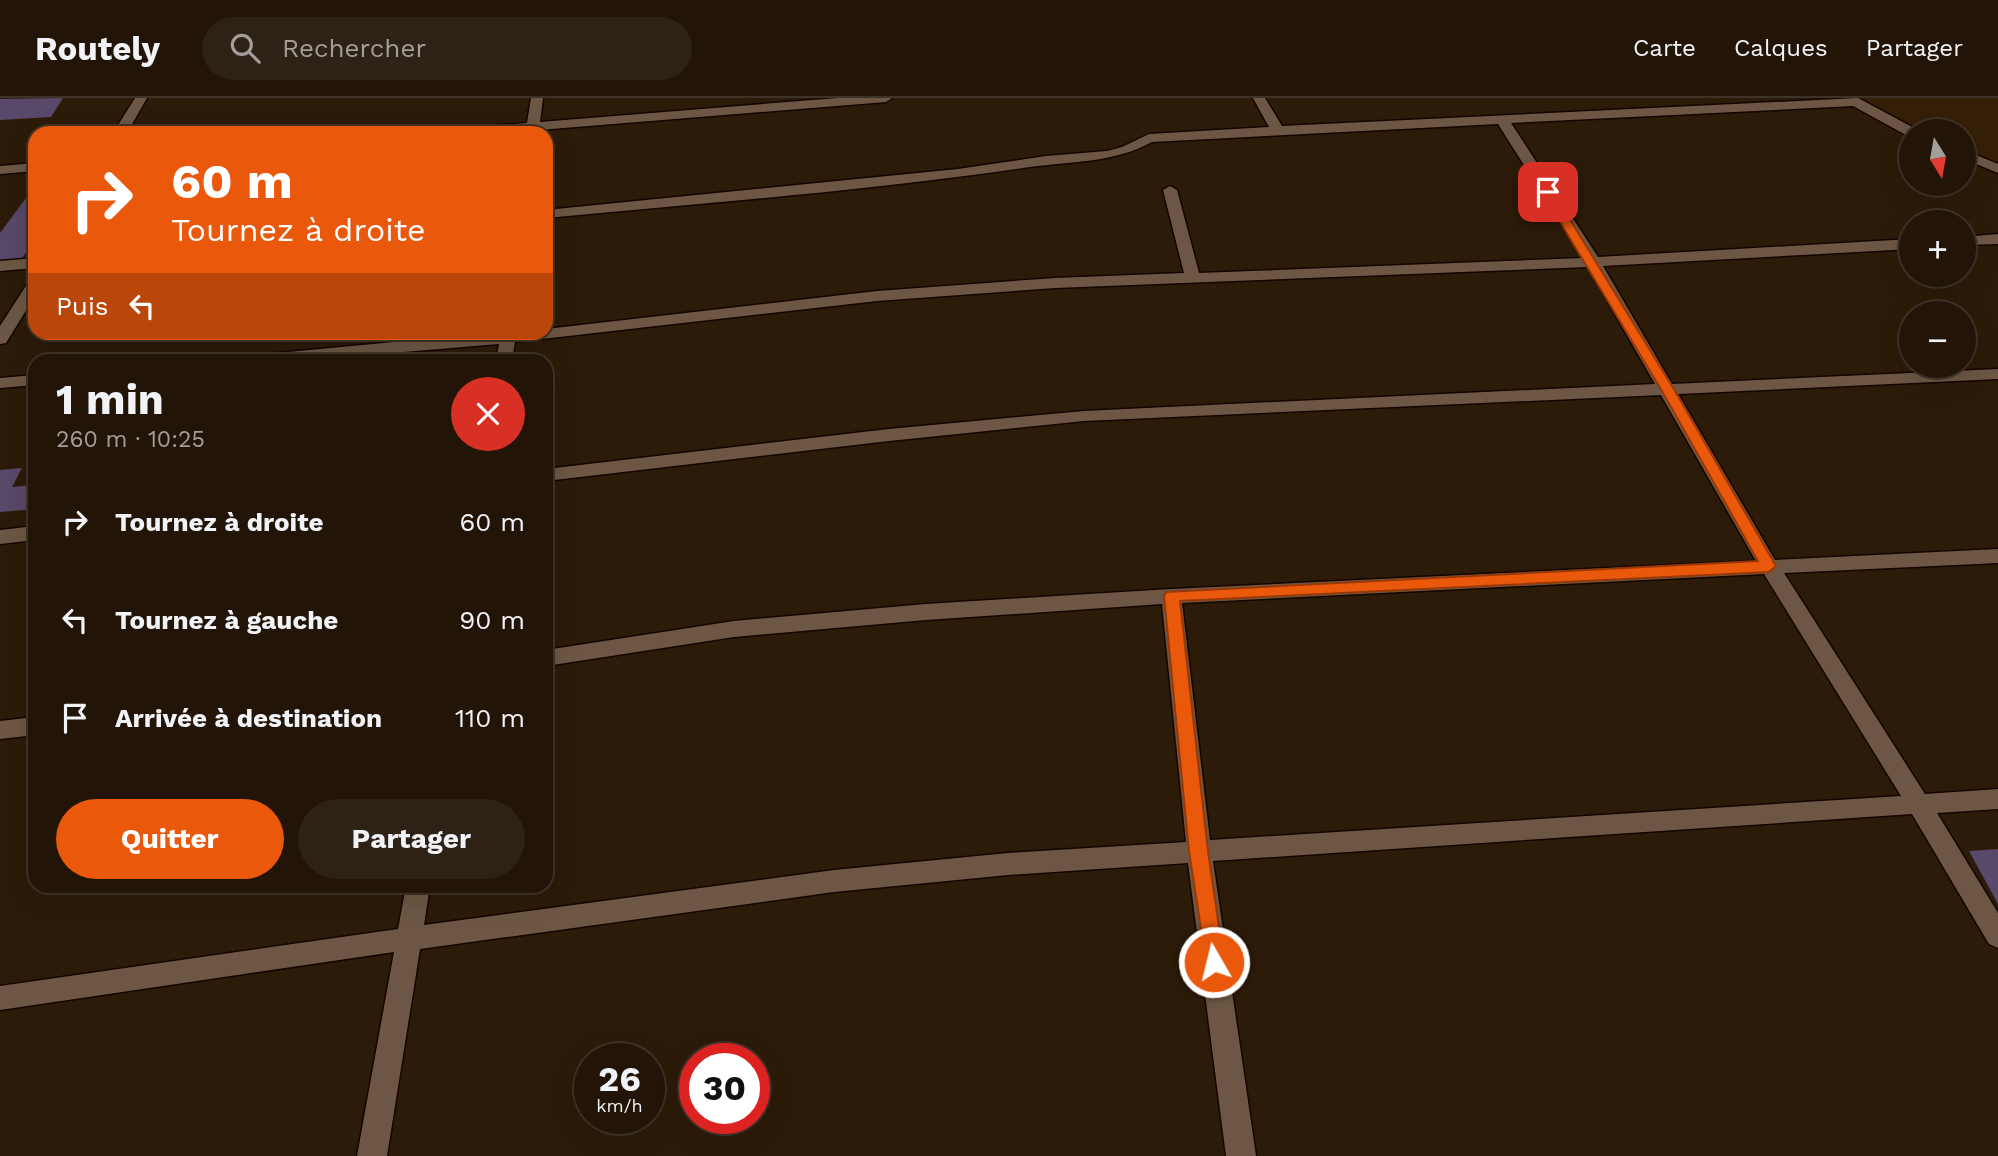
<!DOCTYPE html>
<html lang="fr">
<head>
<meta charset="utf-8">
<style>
	:root { --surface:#221407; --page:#2e2115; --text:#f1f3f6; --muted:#a29e9b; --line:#3f3328; --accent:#ea580c }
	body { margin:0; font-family:"Work Sans",sans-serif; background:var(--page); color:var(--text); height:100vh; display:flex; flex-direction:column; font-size:26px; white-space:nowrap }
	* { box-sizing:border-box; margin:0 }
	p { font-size:23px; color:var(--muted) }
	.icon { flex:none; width:38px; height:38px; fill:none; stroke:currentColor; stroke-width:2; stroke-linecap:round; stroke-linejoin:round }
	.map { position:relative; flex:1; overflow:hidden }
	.sheet { position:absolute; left:28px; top:256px; width:525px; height:539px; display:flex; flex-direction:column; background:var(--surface); border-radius:21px; box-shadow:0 7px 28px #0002,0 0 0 2px var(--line) }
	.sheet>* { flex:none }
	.hud { position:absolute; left:28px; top:28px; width:525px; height:214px; border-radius:21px; box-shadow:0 7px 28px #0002,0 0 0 2px var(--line); background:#ea580c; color:#fff; overflow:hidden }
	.needle { width:46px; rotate:169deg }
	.buttons { position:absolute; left:1899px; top:21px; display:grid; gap:14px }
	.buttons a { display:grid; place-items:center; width:77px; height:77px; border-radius:50%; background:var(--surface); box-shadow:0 7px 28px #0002,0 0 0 2px var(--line); font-size:35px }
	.speed { position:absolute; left:574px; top:945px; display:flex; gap:14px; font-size:35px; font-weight:700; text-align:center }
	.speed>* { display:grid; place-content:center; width:91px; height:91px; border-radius:50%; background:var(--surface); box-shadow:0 7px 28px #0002,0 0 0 2px var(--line); line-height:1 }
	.speed small { font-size:18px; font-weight:400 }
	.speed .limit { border:10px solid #d22; background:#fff; color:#111 }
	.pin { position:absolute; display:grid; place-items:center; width:60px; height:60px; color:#fff; margin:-30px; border-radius:14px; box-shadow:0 4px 10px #0006 }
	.me { position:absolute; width:77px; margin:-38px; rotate:352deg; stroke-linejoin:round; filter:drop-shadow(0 0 5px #0008) }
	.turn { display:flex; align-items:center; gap:24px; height:147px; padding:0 28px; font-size:32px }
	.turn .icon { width:91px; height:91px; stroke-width:2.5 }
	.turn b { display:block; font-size:49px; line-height:60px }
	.then { display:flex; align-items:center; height:66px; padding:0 28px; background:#0003; gap:14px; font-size:26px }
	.round { display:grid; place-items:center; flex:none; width:74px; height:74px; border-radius:37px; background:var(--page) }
	.head { display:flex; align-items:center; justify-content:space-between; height:119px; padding:0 28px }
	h1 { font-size:42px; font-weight:700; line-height:52px }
	.cta { display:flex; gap:14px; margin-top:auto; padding:14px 28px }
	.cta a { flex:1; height:80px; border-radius:42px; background:var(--accent); color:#fff; font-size:28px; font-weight:700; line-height:80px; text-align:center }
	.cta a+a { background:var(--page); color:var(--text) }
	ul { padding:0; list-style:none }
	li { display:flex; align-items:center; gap:21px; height:98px; padding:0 28px }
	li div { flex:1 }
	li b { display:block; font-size:26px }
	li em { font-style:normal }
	header { display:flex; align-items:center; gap:42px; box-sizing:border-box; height:98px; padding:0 35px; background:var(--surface); border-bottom:2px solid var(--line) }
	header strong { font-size:33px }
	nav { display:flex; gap:38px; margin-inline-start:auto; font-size:24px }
	.search { width:490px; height:63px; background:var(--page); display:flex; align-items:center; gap:18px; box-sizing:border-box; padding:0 24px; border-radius:38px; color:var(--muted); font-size:26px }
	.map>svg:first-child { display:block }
</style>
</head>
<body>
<header>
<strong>Routely</strong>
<div class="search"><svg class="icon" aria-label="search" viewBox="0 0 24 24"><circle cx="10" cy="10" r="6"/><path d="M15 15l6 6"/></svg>Rechercher</div>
<nav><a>Carte</a><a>Calques</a><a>Partager</a></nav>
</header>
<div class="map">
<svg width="1998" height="1058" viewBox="0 0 1998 1058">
	<rect width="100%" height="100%" fill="#2d1b09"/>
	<polygon fill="#361f07" points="1849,0 1998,0 1998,71 1964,56 1964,33 1911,34"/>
	<g fill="#58486a">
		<polygon points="63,0 51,19 0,22 0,1"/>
		<polygon points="35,88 35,141 21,162 0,163 0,135"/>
		<polygon points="22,370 12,389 33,387 35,382 35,411 0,414 0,372"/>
		<polygon points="1998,751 1998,806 1969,753"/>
	</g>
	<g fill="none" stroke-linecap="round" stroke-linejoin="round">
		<g stroke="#150500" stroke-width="3">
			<g id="street">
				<polygon points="135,0 147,0 127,35 113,35"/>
				<polygon points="531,0 543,0 540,24 838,0 892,0 886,4 539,32 539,35 445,35 452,31 527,25"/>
				<path d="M 1253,0 L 1265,0 L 1282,28 L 1858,0 L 1916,31 L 1917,33 L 1911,33 L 1911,38 L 1906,37 L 1853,8 L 1511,25 L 1598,159 L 1911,141 L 1911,151 L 1603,168 L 1672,286 L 1998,271 L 1998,281 L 1678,296 L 1775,462 L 1998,451 L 1998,465 L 1784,475 L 1925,696 L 1998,691 L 1998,711 L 1937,715 L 1998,815 L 1998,850 L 1989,846 L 1912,716 L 1213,763 L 1256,1058 L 1226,1058 L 1188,765 L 1008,777 L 834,794 L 420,851 L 387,1058 L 357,1058 L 394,854 L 0,912 L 0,888 L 398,831 L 406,788 L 430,788 L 424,827 L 834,772 L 1008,755 L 1186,744 L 1162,506 L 926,522 L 734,539 L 546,568 L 546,552 L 734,523 L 926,506 L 1171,491 L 1756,463 L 1661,297 L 1084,323 L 889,343 L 546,383 L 546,371 L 889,331 L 1084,313 L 1655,286 L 1588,169 L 1055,190 L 877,203 L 515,244 L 512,262 L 496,262 L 499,246 L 308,262 L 248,262 L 256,257 L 501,234 L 546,234 L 546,231 L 877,193 L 1055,180 L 1184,175 L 1163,92 L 1170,88 L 1177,92 L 1199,175 L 1583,160 L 1498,26 L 1152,44 C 1112,66 1068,63 1023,70 C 865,93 705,105 546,120 L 546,112 L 958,71 L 1046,58 L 1107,53 L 1122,49 L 1149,36 L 1269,29 ZM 1764,476 L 1901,698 L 1210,742 L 1182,505 Z"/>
				<polygon points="1964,52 1998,66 1998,75 1964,61"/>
				<polygon points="35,65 35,73 0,76 0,68"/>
				<polygon points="1998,136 1998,146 1964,147 1964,139"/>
				<polygon points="35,160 35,170 0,173 0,163"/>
				<polygon points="35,181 35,198 6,245 0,246 0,228 29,183"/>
				<polygon points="35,277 35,287 0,290 0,280"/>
				<polygon points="35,428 35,442 0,446 0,432"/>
				<polygon points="35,619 35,637 0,641 0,623"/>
			</g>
		</g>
		<use href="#street" fill="#6d5744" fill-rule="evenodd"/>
	</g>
	<polygon fill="#ea580c" stroke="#983908" stroke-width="2" points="1548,91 1553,94 1675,293 1776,468 1769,474 1180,503 1208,753 1224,864 1221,870 1214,873 1207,870 1189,753 1164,498 1166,494 1758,463 1662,293 1542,94"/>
</svg>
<div class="buttons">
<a><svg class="needle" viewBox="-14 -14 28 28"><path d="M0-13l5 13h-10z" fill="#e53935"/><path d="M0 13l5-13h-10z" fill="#a29e9b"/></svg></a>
<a>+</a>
<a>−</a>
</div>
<div class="speed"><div>26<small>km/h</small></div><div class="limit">30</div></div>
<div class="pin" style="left:1548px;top:94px;background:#d93025"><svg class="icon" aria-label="arrive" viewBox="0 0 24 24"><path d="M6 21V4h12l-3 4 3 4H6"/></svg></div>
<svg class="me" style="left:1214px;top:864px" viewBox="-20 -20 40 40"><circle r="17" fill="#ea580c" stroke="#fff" stroke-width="3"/><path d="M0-11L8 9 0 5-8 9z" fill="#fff"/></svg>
<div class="hud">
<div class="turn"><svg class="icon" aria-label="right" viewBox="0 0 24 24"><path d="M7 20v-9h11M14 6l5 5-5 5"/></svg><div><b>60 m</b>Tournez à droite</div></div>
<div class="then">Puis<svg class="icon" aria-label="left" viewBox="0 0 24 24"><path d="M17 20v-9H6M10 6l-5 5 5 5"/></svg></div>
</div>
<section class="sheet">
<div class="head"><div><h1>1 min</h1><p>260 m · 10:25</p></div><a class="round" style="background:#d93025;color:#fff"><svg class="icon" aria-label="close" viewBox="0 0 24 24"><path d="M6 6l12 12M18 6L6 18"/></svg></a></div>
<ul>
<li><svg class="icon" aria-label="right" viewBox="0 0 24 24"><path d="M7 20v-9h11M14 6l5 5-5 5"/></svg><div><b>Tournez à droite</b></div><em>60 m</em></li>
<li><svg class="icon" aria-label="left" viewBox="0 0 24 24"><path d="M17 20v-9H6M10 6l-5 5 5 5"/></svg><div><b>Tournez à gauche</b></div><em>90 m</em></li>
<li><svg class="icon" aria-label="arrive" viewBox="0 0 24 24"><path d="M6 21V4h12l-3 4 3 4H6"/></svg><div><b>Arrivée à destination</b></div><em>110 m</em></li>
</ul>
<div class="cta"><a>Quitter</a><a>Partager</a></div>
</section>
</div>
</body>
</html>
